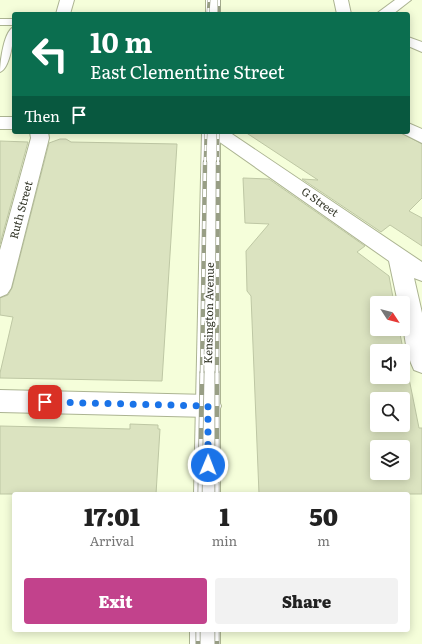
<!DOCTYPE html>
<html lang="en">
<head>
<meta charset="utf-8">
<style>
	:root { --surface:#fff; --page:#f2f2f2; --text:#222; --muted:#767676; --accent:#c2428c }
	body { margin:0; font-family:Literata,serif; background:var(--page); color:var(--text); height:100vh; display:flex; flex-direction:column; font-size:15px; white-space:nowrap }
	* { box-sizing:border-box; margin:0 }
	p { font-size:13px; color:var(--muted) }
	.icon { flex:none; width:22px; height:22px; fill:none; stroke:currentColor; stroke-width:2; stroke-linecap:round; stroke-linejoin:round }
	.map { position:relative; flex:1; overflow:hidden }
	.panel { position:absolute; left:12px; top:492px; width:398px; height:140px; display:flex; flex-direction:column; background:var(--surface); border-radius:4px; box-shadow:0 2px 10px #0003 }
	.panel>* { flex:none }
	.banner { position:absolute; left:12px; top:12px; width:398px; height:122px; border-radius:4px; box-shadow:0 2px 10px #0003; background:#0b6e4f; color:#fff; overflow:hidden }
	.needle { width:26px; rotate:126deg }
	.fabs { position:absolute; left:370px; top:296px; display:grid; gap:8px }
	.fabs a { display:grid; place-items:center; width:40px; height:40px; border-radius:4px; background:var(--surface); box-shadow:0 2px 10px #0003; font-size:20px }
	.pin { position:absolute; display:grid; place-items:center; width:34px; height:34px; color:#fff; margin:-17px; border-radius:8px; box-shadow:0 2px 6px #0006 }
	.me { position:absolute; width:44px; margin:-22px; rotate:1deg; stroke-linejoin:round; filter:drop-shadow(0 0 3px #0008) }
	.turn { display:flex; align-items:center; gap:14px; height:84px; padding:0 12px; font-size:18px }
	.turn .icon { width:52px; height:52px; stroke-width:2.5 }
	.turn b { display:block; font-size:28px; line-height:34px }
	.then { display:flex; align-items:center; height:38px; padding:0 12px; background:#0003; gap:8px; font-size:15px }
	.eta { display:flex; justify-content:space-evenly; align-items:center; height:68px; text-align:center }
	.eta b { font-size:24px; font-weight:800; line-height:28px }
	.button { display:flex; gap:8px; margin-top:auto; padding:8px 12px }
	.button a { flex:1; height:46px; border-radius:4px; background:var(--accent); color:#fff; font-size:16px; font-weight:800; line-height:46px; text-align:center }
	.button a+a { background:var(--page); color:var(--text) }
	.map>svg:first-child { display:block }
</style>
</head>
<body>
<div class="map">
<svg width="422" height="644" viewBox="0 0 422 644">
	<rect width="100%" height="100%" fill="#f5feda"/>
	<g fill="#dbe3c0" stroke="#bec7a4" fill-rule="evenodd">
		<polygon points="245,132 400,132 422,144 422,198 409,211 422,218 422,246 390,225 381,232 302,179 318,180"/>
		<polygon points="60,139 66,139 71,142 177,144 162,381 0,378 0,373 13,317 0,315 0,298 8,295 12,288 49,143"/>
		<polygon points="0,141 28,142 0,244"/>
		<path d="M 243,178 L 269,179 L 365,246 L 357,252 L 389,276 L 394,303 L 377,303 L 377,329 L 399,329 L 419,428 L 422,428 L 422,494 L 259,494 L 251,296 L 247,291 L 246,251 L 269,224 L 245,223 ZM 377,351 L 403,351 L 403,377 L 377,377 ZM 377,399 L 403,399 L 403,425 L 377,425 ZM 377,447 L 403,447 L 403,473 L 377,473 Z"/>
		<polygon points="130,424 158,425 158,429 160,429 156,494 0,494 0,426 130,429"/>
	</g>
	<g fill="none" stroke-linecap="round" stroke-linejoin="round">
		<g stroke="#acb492" stroke-width="2">
			<g id="service">
				<rect x="0" y="19" width="14" height="6"/>
				<path d="M 14,27 C 14,37 10,69 0,72 C 0,62 4,30 14,27 Z"/>
			</g>
		</g>
		<g stroke="#acb492" stroke-width="2">
			<g id="minor">
				<polygon points="60,0 74,0 70,14 56,14"/>
				<polygon points="334,0 348,0 351,14 337,14"/>
				<polygon points="395,0 411,0 393,14 376,14"/>
				<polygon points="408,37 422,42 422,52 408,46"/>
				<rect x="0" y="117" width="14" height="12"/>
				<polygon points="408,123 422,129 422,143 402,133 401,132 408,132"/>
				<polygon points="30,132 48,132 49,138 11,288 7,294 0,297 0,250 31,138"/>
				<path d="M 208,132 L 229,132 L 422,262 L 422,281 L 414,278 L 422,313 L 422,373 L 414,370 C 404,350 403,325 403,303 L 398,303 L 389,261 L 211,136 Z"/>
				<polygon points="0,390 209,395 218,398 221,406 218,414 209,417 0,412"/>
			</g>
		</g>
		<g stroke="#acb492" stroke-width="2">
			<g id="tertiary">
				<rect x="206" y="0" width="14" height="14"/>
				<polygon points="202,132 220,132 220,494 194,494"/>
				<rect x="190" y="630" width="30" height="14"/>
			</g>
		</g>
		<use href="#service" fill="#fff" fill-rule="evenodd"/>
		<use href="#minor" fill="#fff" fill-rule="evenodd"/>
		<use href="#tertiary" fill="#fff" fill-rule="evenodd"/>
		<g stroke="#989e85" stroke-width="3">
			<g id="rail-far2">
				<polyline points="219,0 219,14"/>
				<polyline points="208,14 209,0"/>
				<polyline points="205,163 206,132"/>
				<polyline points="218,163 218,132"/>
			</g>
		</g>
		<g stroke="#989e85" stroke-width="4.5">
			<g id="rail-far1">
				<polyline points="202,373 205,162"/>
				<polyline points="217,373 218,162"/>
			</g>
		</g>
		<g stroke="#989e85" stroke-width="5">
			<g id="rail">
				<polyline points="200,494 202,372"/>
				<polyline points="217,494 217,372"/>
				<polyline points="198,630 198,644"/>
				<polyline points="217,630 217,644"/>
			</g>
		</g>
		<use href="#rail-far2" stroke="#fff" stroke-width="2" stroke-dasharray="6" stroke-linecap="butt"/>
		<use href="#rail-far1" stroke="#fff" stroke-width="3" stroke-dasharray="8" stroke-linecap="butt"/>
		<use href="#rail" stroke="#fff" stroke-width="3.5" stroke-dasharray="11" stroke-linecap="butt"/>
	</g>
	<g fill="none" stroke-linecap="round" stroke-linejoin="round">
		<polyline stroke="#1a73e8" stroke-width="7" stroke-dasharray="0 12.6" points="45,402 208,406 208,465"/>
	</g>
	<g text-anchor="middle" stroke-width="4" stroke-linejoin="round" paint-order="stroke">
		<g font-size="11" fill="#333628" stroke="#fff">
			<text transform="translate(320 202) rotate(35)" y="4">G Street</text>
			<text transform="translate(21 210) rotate(-75)" y="4">Ruth Street</text>
			<text transform="translate(209 313) rotate(-89)" y="4">Kensington Avenue</text>
		</g>
	</g>
</svg>
<div class="fabs">
<a><svg class="needle" viewBox="-14 -14 28 28"><path d="M0-13l5 13h-10z" fill="#e53935"/><path d="M0 13l5-13h-10z" fill="#767676"/></svg></a>
<a><svg class="icon" aria-label="sound" viewBox="0 0 24 24"><path d="M4 9h4l5-4v14l-5-4H4zM17 9q2 3 0 6"/></svg></a>
<a><svg class="icon" aria-label="search" viewBox="0 0 24 24"><circle cx="10" cy="10" r="6"/><path d="M15 15l6 6"/></svg></a>
<a><svg class="icon" aria-label="layers" viewBox="0 0 24 24"><path d="M12 4l9 5-9 5-9-5zM3 14l9 5 9-5"/></svg></a>
</div>
<div class="pin" style="left:45px;top:402px;background:#d93025"><svg class="icon" aria-label="arrive" viewBox="0 0 24 24"><path d="M6 21V4h12l-3 4 3 4H6"/></svg></div>
<svg class="me" style="left:208px;top:465px" viewBox="-20 -20 40 40"><circle r="17" fill="#1a73e8" stroke="#fff" stroke-width="3"/><path d="M0-11L8 9 0 5-8 9z" fill="#fff"/></svg>
<div class="banner">
<div class="turn"><svg class="icon" aria-label="left" viewBox="0 0 24 24"><path d="M17 20v-9H6M10 6l-5 5 5 5"/></svg><div><b>10 m</b>East Clementine Street</div></div>
<div class="then">Then<svg class="icon" aria-label="arrive" viewBox="0 0 24 24"><path d="M6 21V4h12l-3 4 3 4H6"/></svg></div>
</div>
<section class="panel">
<div class="eta">
<div><b>17:01</b><p>Arrival</p></div>
<div><b>1</b><p>min</p></div>
<div><b>50</b><p>m</p></div>
</div>
<div class="button"><a>Exit</a><a>Share</a></div>
</section>
</div>
</body>
</html>
